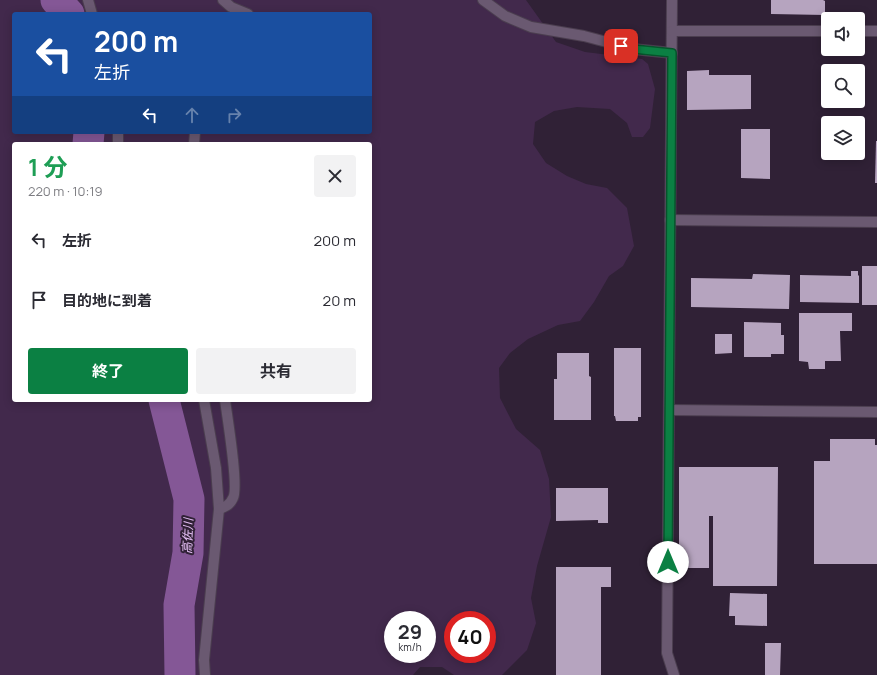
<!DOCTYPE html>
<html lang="ja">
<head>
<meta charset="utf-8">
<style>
	:root { --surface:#fff; --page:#f2f2f3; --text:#2b2b33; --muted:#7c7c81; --accent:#0b8043 }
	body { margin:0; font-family:Manrope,"Noto Sans JP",sans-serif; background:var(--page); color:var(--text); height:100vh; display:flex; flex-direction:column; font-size:15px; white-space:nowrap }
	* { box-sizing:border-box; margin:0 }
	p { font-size:13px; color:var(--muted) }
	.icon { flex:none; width:22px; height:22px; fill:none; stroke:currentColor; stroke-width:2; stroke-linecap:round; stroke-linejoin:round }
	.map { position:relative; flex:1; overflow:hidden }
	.side { position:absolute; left:12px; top:142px; width:360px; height:260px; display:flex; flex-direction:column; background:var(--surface); border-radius:4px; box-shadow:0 2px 10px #0003 }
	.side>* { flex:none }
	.banner { position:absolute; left:12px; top:12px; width:360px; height:122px; border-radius:4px; box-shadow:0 2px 10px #0003; background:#1a4fa0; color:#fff; overflow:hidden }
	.tools { position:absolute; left:821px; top:12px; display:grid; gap:8px }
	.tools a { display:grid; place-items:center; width:44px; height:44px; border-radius:4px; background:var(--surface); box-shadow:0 2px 10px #0003; font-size:20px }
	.speed { position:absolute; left:384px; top:611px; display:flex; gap:8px; font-size:20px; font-weight:700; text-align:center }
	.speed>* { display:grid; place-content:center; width:52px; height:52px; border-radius:50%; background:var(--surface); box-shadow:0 2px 10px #0003; line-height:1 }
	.speed small { font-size:10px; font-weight:400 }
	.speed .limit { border:6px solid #d22; background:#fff; color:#111 }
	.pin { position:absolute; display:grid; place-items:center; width:34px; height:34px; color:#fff; margin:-17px; border-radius:8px; box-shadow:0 2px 6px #0006 }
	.me { position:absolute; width:44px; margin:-22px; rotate:0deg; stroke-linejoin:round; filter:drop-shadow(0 0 3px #0008) }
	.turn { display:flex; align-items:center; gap:14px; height:84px; padding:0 16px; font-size:18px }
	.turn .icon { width:52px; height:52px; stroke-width:2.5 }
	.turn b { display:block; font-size:28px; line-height:34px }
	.lanes { display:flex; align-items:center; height:38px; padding:0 16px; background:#0003; justify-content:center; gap:20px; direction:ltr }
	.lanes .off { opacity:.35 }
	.round { display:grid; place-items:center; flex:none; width:42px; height:42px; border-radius:4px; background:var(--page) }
	.summary { display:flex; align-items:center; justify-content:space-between; height:68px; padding:0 16px }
	h1 { font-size:24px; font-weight:700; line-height:30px; color:#1e9e55 }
	.primary-button { display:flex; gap:8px; margin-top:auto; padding:8px 16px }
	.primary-button a { flex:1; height:46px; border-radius:4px; background:var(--accent); color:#fff; font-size:16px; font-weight:700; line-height:46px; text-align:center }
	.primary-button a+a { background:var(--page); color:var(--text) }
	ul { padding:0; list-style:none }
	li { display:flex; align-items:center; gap:12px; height:60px; padding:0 16px }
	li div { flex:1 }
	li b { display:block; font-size:15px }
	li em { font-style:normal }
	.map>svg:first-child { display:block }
</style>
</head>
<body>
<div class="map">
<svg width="877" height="675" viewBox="0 0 877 675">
	<rect width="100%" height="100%" fill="#302136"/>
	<path fill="#42294c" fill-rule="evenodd" d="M 0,0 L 526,0 L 556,42 L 585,52 L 642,59 L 648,64 L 655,89 L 650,128 L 643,137 L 632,137 L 627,123 L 610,109 L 577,107 L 554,111 L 535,122 L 533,144 L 546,163 L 567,176 L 586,184 L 607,188 L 627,208 L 634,246 L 623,266 L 609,276 L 594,302 L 580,321 L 558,325 L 528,339 L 510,353 L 499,368 L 500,398 L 516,429 L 540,450 L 549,479 L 551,517 L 537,566 L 531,598 L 536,623 L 527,650 L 502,675 L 454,675 L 442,667 L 420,667 L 413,675 L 0,675 ZM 14,14 L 370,14 L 370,132 L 14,132 ZM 14,144 L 370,144 L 370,400 L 14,400 ZM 393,620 L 427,620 L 427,654 L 393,654 ZM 453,620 L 487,620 L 487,654 L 453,654 Z"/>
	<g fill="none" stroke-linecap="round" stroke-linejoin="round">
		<g stroke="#845796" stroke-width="31">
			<polyline points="56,0 69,14"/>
			<polyline points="88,144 89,132"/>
			<polyline points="164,400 189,499 188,553 179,605 180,675"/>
		</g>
	</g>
	<g fill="#b6a4bf">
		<polygon points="771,0 823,0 825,1 825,15 771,14"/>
		<polygon points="709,70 709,75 751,75 751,109 687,110 687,71"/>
		<polygon points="741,129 770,129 770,179 741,178"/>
		<polygon points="876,141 877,141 877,183 875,183"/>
		<rect x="862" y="266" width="15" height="39"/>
		<polygon points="851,271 858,271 858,275 859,276 859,303 800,302 800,275 851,276"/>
		<polygon points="753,274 790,275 789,309 691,307 691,278 752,279"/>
		<polygon points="799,313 852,313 852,331 840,331 841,361 825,361 825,369 809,369 808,362 799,361"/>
		<polygon points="744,322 781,323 781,335 784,335 784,354 771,354 771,357 744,357"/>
		<polygon points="715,334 732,334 732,353 715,354"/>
		<polygon points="614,348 641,348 641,417 638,417 638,421 616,421 615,416 614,416"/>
		<polygon points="557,353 589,353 589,376 591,377 591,420 554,420 554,379 557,379"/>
		<polygon points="830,439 875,439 875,445 877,445 877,564 814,564 814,461 830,461"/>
		<polygon points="679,467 778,467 777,586 713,586 713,516 709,516 709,568 679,568"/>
		<polygon points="556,488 608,488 608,523 598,523 598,520 556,521"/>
		<polygon points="556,567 611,567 611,587 601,587 601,675 556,675"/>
		<polygon points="730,593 767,594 767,626 735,625 735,616 729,616"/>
		<polygon points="765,643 781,643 780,675 765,675"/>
	</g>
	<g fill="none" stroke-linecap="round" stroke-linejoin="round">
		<g stroke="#4b3e4f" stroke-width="12">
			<g id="minor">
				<polyline points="88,0 92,14"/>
				<polyline points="223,0 231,7 248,14"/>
				<polyline points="483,0 505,16 531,27 584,36 633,49 672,53"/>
				<polyline points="672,0 667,653 674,675"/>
				<polyline points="672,31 828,31"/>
				<polyline points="858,31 877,31"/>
				<polyline points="118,132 118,144"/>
				<polyline points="194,144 195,132"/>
				<polyline points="670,220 877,222"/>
				<polyline points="204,400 216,468 219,509 204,660 205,675"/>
				<polyline points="669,410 877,412"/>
				<path d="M 219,509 C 225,507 230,505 233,498 C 239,488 227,415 225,400"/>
			</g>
		</g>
		<use href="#minor" stroke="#6a5971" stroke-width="10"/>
	</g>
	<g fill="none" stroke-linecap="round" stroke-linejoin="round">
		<g stroke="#07532c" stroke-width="10">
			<polyline id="route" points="621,46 633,49 672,53 668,562"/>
		</g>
		<use href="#route" stroke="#0b8043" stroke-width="7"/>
	</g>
	<g text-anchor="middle" stroke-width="4" stroke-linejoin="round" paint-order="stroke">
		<g font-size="12" font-style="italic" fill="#e7c2f8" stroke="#302136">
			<text transform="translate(188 536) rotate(-88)" y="4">高佐川</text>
		</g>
	</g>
</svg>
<div class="tools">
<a><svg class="icon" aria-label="sound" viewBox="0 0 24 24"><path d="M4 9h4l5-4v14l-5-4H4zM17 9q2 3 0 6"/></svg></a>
<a><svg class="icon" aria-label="search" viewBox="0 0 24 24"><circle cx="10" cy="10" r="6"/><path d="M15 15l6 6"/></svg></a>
<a><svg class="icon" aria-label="layers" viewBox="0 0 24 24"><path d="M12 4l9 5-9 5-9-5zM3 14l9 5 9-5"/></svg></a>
</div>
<div class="speed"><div>29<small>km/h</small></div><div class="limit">40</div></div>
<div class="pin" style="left:621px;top:46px;background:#d93025"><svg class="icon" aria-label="arrive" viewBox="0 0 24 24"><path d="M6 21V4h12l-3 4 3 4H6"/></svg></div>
<svg class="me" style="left:668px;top:562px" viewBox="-20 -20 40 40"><circle r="19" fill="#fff"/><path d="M0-13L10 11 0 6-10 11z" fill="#0b8043"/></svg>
<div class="banner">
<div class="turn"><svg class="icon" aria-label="left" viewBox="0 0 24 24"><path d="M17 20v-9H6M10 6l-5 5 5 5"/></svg><div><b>200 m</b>左折</div></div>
<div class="lanes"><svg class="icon" aria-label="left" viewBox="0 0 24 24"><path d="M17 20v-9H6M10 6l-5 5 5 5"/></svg><svg class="icon off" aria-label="ahead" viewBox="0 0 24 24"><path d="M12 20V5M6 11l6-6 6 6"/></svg><svg class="icon off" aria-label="right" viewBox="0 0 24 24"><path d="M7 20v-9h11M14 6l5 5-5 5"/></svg></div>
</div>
<section class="side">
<div class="summary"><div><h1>1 分</h1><p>220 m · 10:19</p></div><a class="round"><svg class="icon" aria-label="close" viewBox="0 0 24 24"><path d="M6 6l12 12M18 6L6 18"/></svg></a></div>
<ul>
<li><svg class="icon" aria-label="left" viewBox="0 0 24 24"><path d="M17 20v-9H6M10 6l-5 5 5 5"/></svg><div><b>左折</b></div><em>200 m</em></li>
<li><svg class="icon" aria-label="arrive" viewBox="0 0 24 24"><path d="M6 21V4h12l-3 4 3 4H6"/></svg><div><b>目的地に到着</b></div><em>20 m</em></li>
</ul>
<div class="primary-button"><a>終了</a><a>共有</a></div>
</section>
</div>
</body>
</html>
